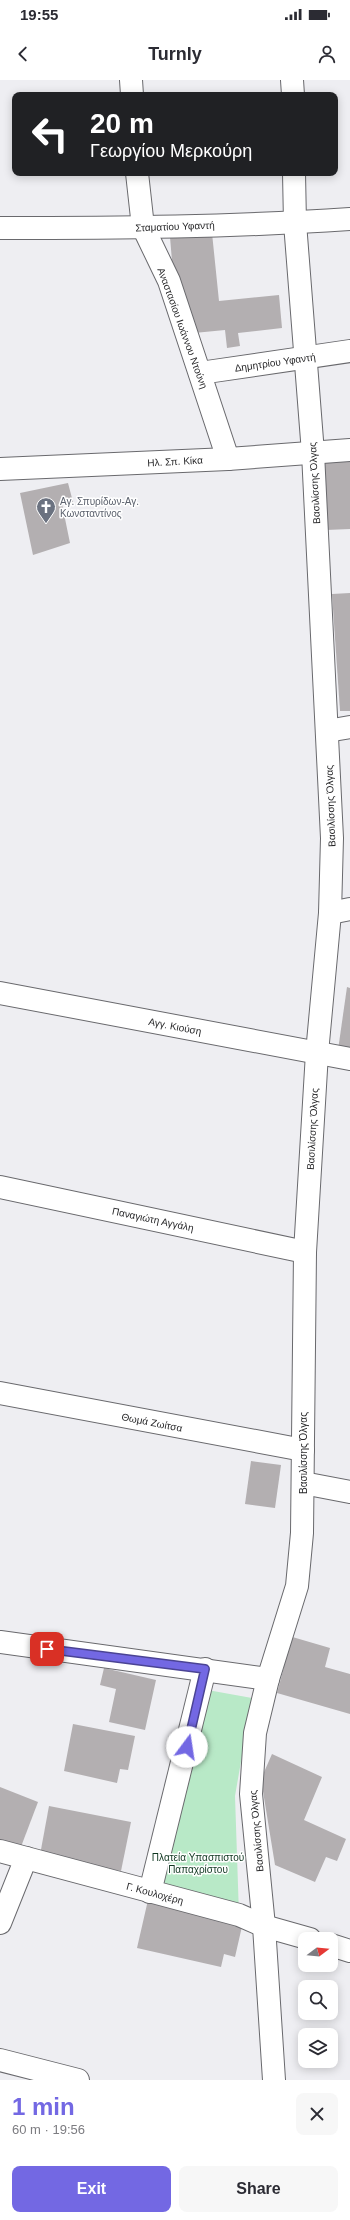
<!DOCTYPE html>
<html lang="en">
<head>
<meta charset="utf-8">
<style>
	:root { --surface:#fff; --page:#f7f7f7; --text:#2b2b33; --muted:#7c7c81; --accent:#7368e3 }
	body { margin:0; font-family:Arial,sans-serif; background:var(--page); color:var(--text); height:100vh; display:flex; flex-direction:column; font-size:15px; white-space:nowrap }
	* { box-sizing:border-box; margin:0 }
	p { font-size:13px; color:var(--muted) }
	.icon { flex:none; width:22px; height:22px; fill:none; stroke:currentColor; stroke-width:2; stroke-linecap:round; stroke-linejoin:round }
	.map { position:relative; height:2000px; overflow:hidden }
	.panel { display:flex; flex-direction:column; background:var(--surface); flex:1 }
	.panel>* { flex:none }
	.banner { position:absolute; left:12px; top:12px; width:326px; height:84px; border-radius:8px; box-shadow:0 2px 10px #0003; background:#202124; color:#fff; overflow:hidden }
	.needle { width:26px; rotate:74deg }
	.fabs { position:absolute; left:298px; top:1852px; display:grid; gap:8px }
	.fabs a { display:grid; place-items:center; width:40px; height:40px; border-radius:8px; background:var(--surface); box-shadow:0 2px 10px #0003; font-size:20px }
	.pin { position:absolute; display:grid; place-items:center; width:34px; height:34px; color:#fff; margin:-17px; border-radius:8px; box-shadow:0 2px 6px #0006 }
	.me { position:absolute; width:44px; margin:-22px; rotate:14deg; stroke-linejoin:round; filter:drop-shadow(0 0 3px #0008) }
	.turn { display:flex; align-items:center; gap:14px; height:84px; padding:0 12px; font-size:18px }
	.turn .icon { width:52px; height:52px; stroke-width:2.5 }
	.turn b { display:block; font-size:28px; line-height:34px }
	.round { display:grid; place-items:center; flex:none; width:42px; height:42px; border-radius:8px; background:var(--page) }
	.summary { display:flex; align-items:center; justify-content:space-between; height:68px; padding:0 12px }
	h1 { font-size:24px; font-weight:800; line-height:30px; color:var(--accent) }
	.primary-button { display:flex; gap:8px; margin-top:auto; padding:8px 12px }
	.primary-button a { flex:1; height:46px; border-radius:8px; background:var(--accent); color:#fff; font-size:16px; font-weight:800; line-height:46px; text-align:center }
	.primary-button a+a { background:var(--page); color:var(--text) }
	.status { display:flex; justify-content:space-between; align-items:center; height:28px; padding:0 20px; background:var(--surface); direction:ltr }
	.status svg { height:11px; fill:currentColor }
	header { display:flex; justify-content:space-between; align-items:center; height:52px; padding:0 12px; background:var(--surface); font-size:18px; font-weight:800 }
	.map>svg:first-child { display:block }
</style>
</head>
<body>
<div class="status"><b>19:55</b><svg viewBox="0 0 49 12"><path d="M0 12V9h3v3zM5 12V6h3v6zM10 12V3h3v9zM15 12V0h3v12zM26 1h20v11H26zM47 4h2v5h-2z"/></svg></div>
<header><svg class="icon" aria-label="back" viewBox="0 0 24 24"><path d="M15 5l-7 7 7 7"/></svg>Turnly<svg class="icon" aria-label="person" viewBox="0 0 24 24"><circle cx="12" cy="8" r="4"/><path d="M4 21q1-7 8-7t8 7"/></svg></header>
<div class="map">
<svg width="350" height="2000" viewBox="0 0 350 2000">
	<rect width="100%" height="100%" fill="#eeeef2"/>
	<polygon fill="#b8e9c7" points="202,1609 252,1618 235,1716 239,1835 150,1812"/>
	<g fill="#b3afb1">
		<polygon points="212,153 219,221 279,215 282,248 238,253 240,266 227,268 225,250 194,253 172,181 170,157"/>
		<polygon points="350,378 350,449 326,450 322,380"/>
		<polygon points="68,403 73,422 62,424 70,463 33,475 20,413"/>
		<polygon points="350,513 350,631 340,631 332,514"/>
		<polygon points="347,907 350,908 350,972 338,970"/>
		<polygon points="251,1381 281,1385 275,1428 245,1424"/>
		<polygon points="289,1556 330,1568 325,1587 350,1594 350,1634 277,1613 284,1587 280,1586"/>
		<polygon points="104,1588 156,1600 145,1650 109,1642 116,1609 100,1605"/>
		<polygon points="73,1644 135,1656 128,1690 120,1689 117,1703 64,1691"/>
		<polygon points="272,1674 322,1697 304,1740 346,1759 337,1781 326,1777 315,1802 275,1785 261,1699"/>
		<polygon points="0,1707 38,1722 19,1772 0,1765"/>
		<polygon points="49,1726 131,1742 121,1791 40,1775"/>
		<polygon points="148,1820 243,1842 235,1877 224,1874 221,1887 137,1868"/>
	</g>
	<g fill="none" stroke-linecap="round" stroke-linejoin="round">
		<g stroke="#69696d" stroke-width="24">
			<g id="minor">
				<polyline points="131,0 132,15"/>
				<polyline points="292,0 293,15"/>
				<polyline points="137,93 143,147 169,201 228,379"/>
				<path d="M 0,148 C 117,148 234,147 350,139"/>
				<polyline points="200,293 350,271"/>
				<polyline points="0,389 228,379 350,370"/>
				<polyline points="327,651 350,647"/>
				<polyline points="330,833 350,829"/>
				<polyline points="0,913 350,979"/>
				<polyline points="0,1107 305,1172"/>
				<polyline points="0,1313 303,1370"/>
				<polyline points="303,1403 350,1412"/>
				<polyline points="0,1562 268,1599"/>
				<polyline points="0,1771 239,1835 264,1846 310,1859"/>
				<polyline points="150,1812 205,1589"/>
				<polyline points="0,1843 26,1778"/>
				<polyline points="331,1865 350,1871"/>
				<polyline points="0,1980 78,2000"/>
				<polyline points="274,2000 264,1846 251,1714 255,1653 268,1599 297,1506 302,1453 305,1172 317,973 330,833 332,758 313,373 295,143 294,93"/>
			</g>
		</g>
		<use href="#minor" stroke="#fff" stroke-width="22"/>
	</g>
	<g fill="none" stroke-linecap="round" stroke-linejoin="round">
		<g stroke="#4b4494" stroke-width="10">
			<polyline id="route" points="47,1569 205,1589 187,1667"/>
		</g>
		<use href="#route" stroke="#7368e3" stroke-width="7"/>
	</g>
	<defs>
		<g id="church-pin" transform="scale(1)"><path d="M0 17L-7.5 6A9.5 9.5 0 1 1 7.5 6Z" fill="#6b7280" stroke="#fff"/><path d="M-1.2-6h2.4v3.5h3.3v2.4h-3.3V6h-2.4V-.1h-3.3v-2.4h3.3Z" fill="#fff"/></g>
	</defs>
	<g fill-rule="evenodd">
		<use href="#church-pin" x="46" y="427"/>
	</g>
	<g text-anchor="middle" stroke-width="3" stroke-linejoin="round" paint-order="stroke">
		<g font-size="10" fill="#28282a" stroke="#fff">
			<text transform="translate(175 146) rotate(-2)" y="4">Σταματίου Υφαντή</text>
			<text transform="translate(183 248) rotate(70)" y="4">Αναστασίου Ιωάννου Ντούνη</text>
			<text transform="translate(275 282) rotate(-8)" y="4">Δημητρίου Υφαντή</text>
			<text transform="translate(175 381) rotate(-3)" y="4">Ηλ. Σπ. Κίκα</text>
			<text transform="translate(314 403) rotate(-93)" y="4">Βασιλίσσης Όλγας</text>
			<text transform="translate(330 726) rotate(-92)" y="4">Βασιλίσσης Όλγας</text>
			<text transform="translate(175 946) rotate(11)" y="4">Αγγ. Κιούση</text>
			<text transform="translate(312 1049) rotate(-87)" y="4">Βασιλίσσης Όλγας</text>
			<text transform="translate(153 1139) rotate(12)" y="4">Παναγιώτη Αγγάλη</text>
			<text transform="translate(152 1342) rotate(11)" y="4">Θωμά Ζωίτσα</text>
			<text transform="translate(303 1373) rotate(-90)" y="4">Βασιλίσσης Όλγας</text>
			<text transform="translate(256 1751) rotate(-95)" y="4">Βασιλίσσης Όλγας</text>
			<text transform="translate(155 1813) rotate(15)" y="4">Γ. Κουλοχέρη</text>
		</g>
		<g font-size="10" fill="#5b616d" stroke="#fff" text-anchor="start">
			<text x="60" y="425">Αγ. Σπυρίδων-Αγ.<tspan x="60" dy="12">Κωνσταντίνος</tspan></text>
		</g>
		<g font-size="10" fill="#0e361f" stroke="#fff">
			<text x="198" y="1781">Πλατεία Υπασπιστού<tspan x="198" dy="12">Παπαχρίστου</tspan></text>
		</g>
	</g>
</svg>
<div class="fabs">
<a><svg class="needle" viewBox="-14 -14 28 28"><path d="M0-13l5 13h-10z" fill="#e53935"/><path d="M0 13l5-13h-10z" fill="#7c7c81"/></svg></a>
<a><svg class="icon" aria-label="search" viewBox="0 0 24 24"><circle cx="10" cy="10" r="6"/><path d="M15 15l6 6"/></svg></a>
<a><svg class="icon" aria-label="layers" viewBox="0 0 24 24"><path d="M12 4l9 5-9 5-9-5zM3 14l9 5 9-5"/></svg></a>
</div>
<div class="pin" style="left:47px;top:1569px;background:#d93025"><svg class="icon" aria-label="arrive" viewBox="0 0 24 24"><path d="M6 21V4h12l-3 4 3 4H6"/></svg></div>
<svg class="me" style="left:187px;top:1667px" viewBox="-20 -20 40 40"><circle r="19" fill="#fff"/><path d="M0-13L10 11 0 6-10 11z" fill="#7368e3"/></svg>
<div class="banner">
<div class="turn"><svg class="icon" aria-label="left" viewBox="0 0 24 24"><path d="M17 20v-9H6M10 6l-5 5 5 5"/></svg><div><b>20 m</b>Γεωργίου Μερκούρη</div></div>
</div>
</div>
<section class="panel">
<div class="summary"><div><h1>1 min</h1><p>60 m · 19:56</p></div><a class="round"><svg class="icon" aria-label="close" viewBox="0 0 24 24"><path d="M6 6l12 12M18 6L6 18"/></svg></a></div>
<div class="primary-button"><a>Exit</a><a>Share</a></div>
</section>
</body>
</html>
